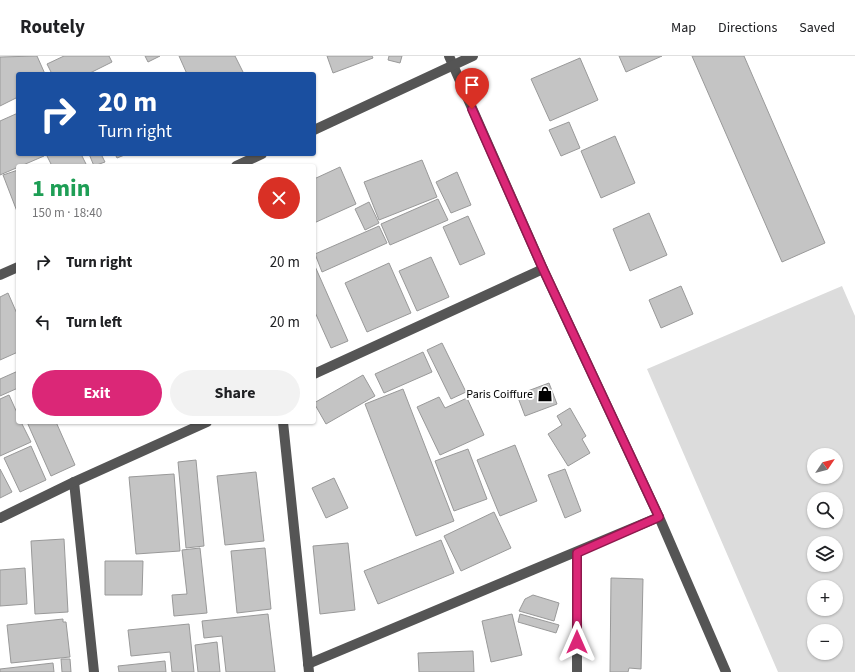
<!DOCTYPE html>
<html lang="en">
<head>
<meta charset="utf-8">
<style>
	:root { --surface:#fff; --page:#f2f2f2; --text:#202124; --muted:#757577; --line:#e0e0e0; --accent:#db2777 }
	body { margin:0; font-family:"Source Sans 3",sans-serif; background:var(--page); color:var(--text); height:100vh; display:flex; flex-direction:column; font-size:15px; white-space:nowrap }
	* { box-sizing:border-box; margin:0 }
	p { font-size:13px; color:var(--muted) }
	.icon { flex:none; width:22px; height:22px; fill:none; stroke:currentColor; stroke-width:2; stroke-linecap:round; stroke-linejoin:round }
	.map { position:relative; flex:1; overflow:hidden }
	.drawer { position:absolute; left:16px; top:108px; width:300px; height:260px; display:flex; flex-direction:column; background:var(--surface); border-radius:4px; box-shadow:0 1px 3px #0004 }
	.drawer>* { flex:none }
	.banner { position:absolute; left:16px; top:16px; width:300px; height:84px; border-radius:4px; box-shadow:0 1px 3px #0004; background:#1a4fa0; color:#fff; overflow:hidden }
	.needle { width:26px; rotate:55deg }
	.tools { position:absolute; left:807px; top:392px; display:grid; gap:8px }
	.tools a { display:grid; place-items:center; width:36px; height:36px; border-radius:50%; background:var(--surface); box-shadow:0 1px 3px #0004; font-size:20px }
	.pin { position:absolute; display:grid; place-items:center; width:34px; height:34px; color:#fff; margin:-41px -17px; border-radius:50% 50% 50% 0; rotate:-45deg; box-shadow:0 0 4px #0007 }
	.pin .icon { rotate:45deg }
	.me { position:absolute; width:44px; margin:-22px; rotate:0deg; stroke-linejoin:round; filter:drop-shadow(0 0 3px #0008) }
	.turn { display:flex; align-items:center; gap:14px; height:84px; padding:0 16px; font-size:18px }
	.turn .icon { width:52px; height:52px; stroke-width:2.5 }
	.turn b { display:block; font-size:28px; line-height:34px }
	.round { display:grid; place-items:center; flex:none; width:42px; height:42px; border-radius:21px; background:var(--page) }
	.head { display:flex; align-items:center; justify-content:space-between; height:68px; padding:0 16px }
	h1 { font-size:24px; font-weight:700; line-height:30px; color:#1e9e55 }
	.action { display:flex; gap:8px; margin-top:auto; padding:8px 16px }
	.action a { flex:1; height:46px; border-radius:24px; background:var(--accent); color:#fff; font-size:16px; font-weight:700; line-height:46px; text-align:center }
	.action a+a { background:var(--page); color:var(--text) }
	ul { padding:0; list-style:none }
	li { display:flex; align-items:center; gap:12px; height:60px; padding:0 16px }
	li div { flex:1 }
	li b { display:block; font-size:15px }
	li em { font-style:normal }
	header { display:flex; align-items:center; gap:24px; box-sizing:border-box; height:56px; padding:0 20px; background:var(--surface); border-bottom:1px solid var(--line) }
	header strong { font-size:19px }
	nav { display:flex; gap:22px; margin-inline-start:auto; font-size:14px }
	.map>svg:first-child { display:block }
</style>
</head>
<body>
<header>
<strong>Routely</strong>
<nav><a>Map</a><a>Directions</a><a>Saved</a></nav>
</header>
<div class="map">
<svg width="855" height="616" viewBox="0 0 855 616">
	<rect width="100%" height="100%" fill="#fff"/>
	<path fill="#dcdcdc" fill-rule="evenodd" d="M 842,230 L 855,260 L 855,616 L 778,616 L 647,313 ZM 814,399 L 836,399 L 836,421 L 814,421 ZM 814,443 L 836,443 L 836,465 L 814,465 ZM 814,487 L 836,487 L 836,509 L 814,509 ZM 814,531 L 836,531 L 836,553 L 814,553 ZM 814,575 L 836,575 L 836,597 L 814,597 Z"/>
	<g fill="#c4c4c4" stroke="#999">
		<polygon points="37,0 45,18 18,18 18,41 0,50 0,1"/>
		<polygon points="64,0 109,0 112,6 88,18 52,18 47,8"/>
		<polygon points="145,0 160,0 148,6"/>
		<polygon points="179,0 235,0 244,18 187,18"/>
		<polygon points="327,0 372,0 373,2 333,17"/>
		<polygon points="389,0 402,0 400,7 388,4"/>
		<polygon points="619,0 662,0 626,16"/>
		<polygon points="692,0 744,0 825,187 782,206"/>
		<polygon points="580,2 598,44 550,65 531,23"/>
		<polygon points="18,57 18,98 43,98 44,100 0,119 0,65"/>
		<polygon points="569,66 580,92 561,100 549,74"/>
		<polygon points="615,80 635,127 601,142 581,95"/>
		<polygon points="51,98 81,98 87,110 52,110 47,100"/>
		<polygon points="89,98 101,98 105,106 94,110"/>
		<polygon points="115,98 127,98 117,102"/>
		<polygon points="422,104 437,141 379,164 364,126"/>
		<polygon points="340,111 356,148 314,167 314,123"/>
		<polygon points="18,114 18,158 3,119"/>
		<polygon points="457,116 471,149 451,157 436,126"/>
		<polygon points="438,143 448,164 390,189 381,168"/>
		<polygon points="369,146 379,167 365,174 355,153"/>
		<polygon points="649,157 667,199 630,215 613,173"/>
		<polygon points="468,160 485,198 460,209 443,171"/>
		<polygon points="379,170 387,187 322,216 315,198"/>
		<polygon points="431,201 449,241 417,255 399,215"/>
		<polygon points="389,207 411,257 367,276 345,227"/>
		<polygon points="314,208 348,285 331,292 314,254"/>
		<polygon points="681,230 693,258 661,272 649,244"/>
		<polygon points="8,237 18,260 18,296 0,304 0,241"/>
		<polygon points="442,287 466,336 451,343 427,294"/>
		<polygon points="423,296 432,316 384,337 375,318"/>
		<polygon points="18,315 18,332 0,340 0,323"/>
		<polygon points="363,319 375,340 326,368 314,347"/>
		<polygon points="549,327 557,348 525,360 517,339"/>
		<polygon points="403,333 454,465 416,480 365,348"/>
		<polygon points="9,339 18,359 18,366 21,366 31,386 0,400 0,343"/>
		<polygon points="439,341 445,352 467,342 484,379 440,399 417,351"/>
		<polygon points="570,352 586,380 582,383 590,397 568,410 548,378 562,369 557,360"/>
		<polygon points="27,366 56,366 75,409 51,420"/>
		<polygon points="515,389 537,445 500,460 477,404"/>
		<polygon points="31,390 46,424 20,436 4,402"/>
		<polygon points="468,393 487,443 454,455 435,405"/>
		<polygon points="196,404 204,490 186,492 178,406"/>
		<polygon points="0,413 12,436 0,442"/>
		<polygon points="565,413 581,455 565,462 548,419"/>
		<polygon points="256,416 264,485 225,489 217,420"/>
		<polygon points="174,418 180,495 136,498 129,421"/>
		<polygon points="334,422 348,452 326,462 312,432"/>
		<polygon points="494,456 511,492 461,515 444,480"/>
		<polygon points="64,483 68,556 35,558 31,485"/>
		<polygon points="441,484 454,517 378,548 364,515"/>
		<polygon points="348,487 355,554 320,558 313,490"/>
		<polygon points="200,492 207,557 174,560 172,539 187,538 182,494"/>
		<polygon points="265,492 271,553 237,557 231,495"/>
		<polygon points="105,505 143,505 142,539 105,539"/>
		<polygon points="25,512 27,548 0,550 0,514"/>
		<polygon points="611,522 643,523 641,613 629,612 628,616 610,616"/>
		<polygon points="533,539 559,547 554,565 519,555 525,543"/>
		<polygon points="268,558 275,616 226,616 222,580 204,582 202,565"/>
		<polygon points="512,558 522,599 491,606 482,565"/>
		<polygon points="520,558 559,569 556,577 518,566"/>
		<polygon points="63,563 63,566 66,566 70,601 11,607 7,569"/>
		<polygon points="189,568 194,616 172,616 170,596 131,600 128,574"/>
		<polygon points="217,586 220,616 198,616 195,589"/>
		<polygon points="473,595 474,616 419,616 418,597"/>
		<polygon points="61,603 70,603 71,616 62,616"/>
		<polygon points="165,605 166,616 119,616 118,610"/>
		<polygon points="53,607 54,616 0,616 0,613"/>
	</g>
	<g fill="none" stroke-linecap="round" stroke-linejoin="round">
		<g stroke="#555" stroke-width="10">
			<polyline points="449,0 543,213 659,461 726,616"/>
			<polyline points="314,74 473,0"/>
			<polyline points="236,110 262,98"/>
			<polyline points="0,219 18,211"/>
			<polyline points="314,318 543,213"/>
			<polyline points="283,366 309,616"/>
			<polyline points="74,426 94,616"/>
			<polyline points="0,462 74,426 207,366"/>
			<polyline points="308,608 659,461"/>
			<polyline points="577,616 577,497"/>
		</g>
	</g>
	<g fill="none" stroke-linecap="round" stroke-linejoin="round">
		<g stroke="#8e194d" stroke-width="10">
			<polyline id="route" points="472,53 543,213 659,461 577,497 577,586"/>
		</g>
		<use href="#route" stroke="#db2777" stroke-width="7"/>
	</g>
	<defs>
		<g id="shop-bare" transform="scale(1.2)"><path d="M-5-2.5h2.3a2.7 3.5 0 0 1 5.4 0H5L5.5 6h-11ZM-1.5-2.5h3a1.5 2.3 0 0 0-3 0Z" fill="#000" stroke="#fff" stroke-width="2.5" paint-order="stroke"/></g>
	</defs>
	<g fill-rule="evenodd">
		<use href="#shop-bare" x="545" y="338"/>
	</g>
	<g text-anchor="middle" stroke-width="4" stroke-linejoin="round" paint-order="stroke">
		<g font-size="12" fill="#000" stroke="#fff" text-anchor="end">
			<text x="533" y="342">Paris Coiffure</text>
		</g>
	</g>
</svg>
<div class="tools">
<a><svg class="needle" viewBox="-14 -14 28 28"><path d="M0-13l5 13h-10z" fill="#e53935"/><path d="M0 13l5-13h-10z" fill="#757577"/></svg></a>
<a><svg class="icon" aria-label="search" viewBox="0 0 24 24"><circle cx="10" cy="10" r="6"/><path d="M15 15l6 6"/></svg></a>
<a><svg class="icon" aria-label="layers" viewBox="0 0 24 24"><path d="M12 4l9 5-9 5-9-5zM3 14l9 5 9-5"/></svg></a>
<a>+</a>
<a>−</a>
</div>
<div class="pin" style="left:472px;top:53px;background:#d93025"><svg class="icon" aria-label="arrive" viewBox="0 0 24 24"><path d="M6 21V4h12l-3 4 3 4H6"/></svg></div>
<svg class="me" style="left:577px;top:586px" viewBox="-20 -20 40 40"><path d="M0-17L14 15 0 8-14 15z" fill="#db2777" stroke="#fff" stroke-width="4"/></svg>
<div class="banner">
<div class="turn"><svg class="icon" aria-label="right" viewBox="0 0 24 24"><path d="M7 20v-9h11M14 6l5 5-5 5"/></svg><div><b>20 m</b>Turn right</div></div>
</div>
<section class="drawer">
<div class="head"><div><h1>1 min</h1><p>150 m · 18:40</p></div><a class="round" style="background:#d93025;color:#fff"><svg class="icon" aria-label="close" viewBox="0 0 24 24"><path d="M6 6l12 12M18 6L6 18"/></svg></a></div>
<ul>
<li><svg class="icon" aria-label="right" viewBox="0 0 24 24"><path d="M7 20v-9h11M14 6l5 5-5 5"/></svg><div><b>Turn right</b></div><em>20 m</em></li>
<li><svg class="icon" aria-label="left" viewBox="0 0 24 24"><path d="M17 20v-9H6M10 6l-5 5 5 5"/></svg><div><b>Turn left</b></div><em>20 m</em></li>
</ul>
<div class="action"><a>Exit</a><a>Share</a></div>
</section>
</div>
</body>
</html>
